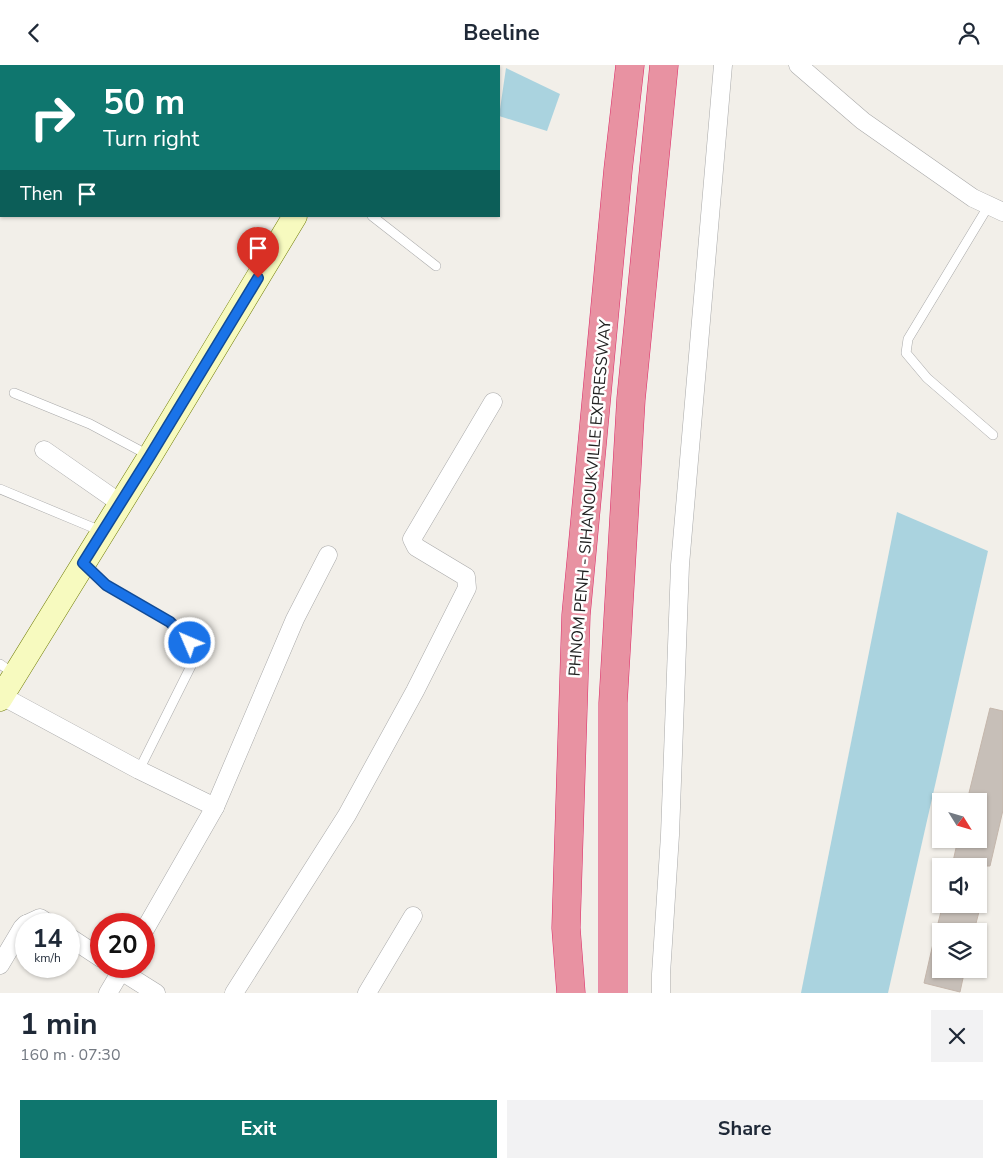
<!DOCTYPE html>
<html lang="en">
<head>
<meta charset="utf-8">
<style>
	:root { --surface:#fff; --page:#f2f2f3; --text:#1f2937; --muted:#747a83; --accent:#0f766e }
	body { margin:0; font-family:"Nunito Sans",sans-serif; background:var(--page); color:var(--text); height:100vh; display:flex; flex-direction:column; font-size:19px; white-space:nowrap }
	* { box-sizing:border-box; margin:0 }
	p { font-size:16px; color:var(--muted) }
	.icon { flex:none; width:28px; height:28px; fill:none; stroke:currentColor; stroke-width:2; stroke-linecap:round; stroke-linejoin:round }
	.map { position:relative; height:928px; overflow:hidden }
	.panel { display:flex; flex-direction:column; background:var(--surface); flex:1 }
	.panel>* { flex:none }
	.hud { position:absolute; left:0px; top:0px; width:500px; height:152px; box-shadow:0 1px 4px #0004; background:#0f766e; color:#fff; overflow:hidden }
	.needle { width:32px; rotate:127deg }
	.fabs { position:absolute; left:932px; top:728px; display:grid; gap:10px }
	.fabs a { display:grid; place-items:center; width:55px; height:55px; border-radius:0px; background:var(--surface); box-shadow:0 1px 4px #0004; font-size:25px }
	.speed { position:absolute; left:15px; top:848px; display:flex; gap:10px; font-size:25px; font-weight:700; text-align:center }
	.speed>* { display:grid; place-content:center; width:65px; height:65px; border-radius:50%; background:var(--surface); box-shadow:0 1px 4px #0004; line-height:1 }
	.speed small { font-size:12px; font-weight:400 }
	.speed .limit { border:8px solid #d22; background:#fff; color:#111 }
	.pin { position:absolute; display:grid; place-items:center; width:42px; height:42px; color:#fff; margin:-51px -21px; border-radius:50% 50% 50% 0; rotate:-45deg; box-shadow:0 0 5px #0007 }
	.pin .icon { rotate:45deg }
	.me { position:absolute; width:55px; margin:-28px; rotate:315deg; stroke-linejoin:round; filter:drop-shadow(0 0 4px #0008) }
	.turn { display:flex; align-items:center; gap:18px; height:105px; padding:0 20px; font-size:22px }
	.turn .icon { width:65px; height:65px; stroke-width:2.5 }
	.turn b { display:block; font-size:35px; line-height:42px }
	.then { display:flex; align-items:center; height:48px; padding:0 20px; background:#0003; gap:10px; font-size:19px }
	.round { display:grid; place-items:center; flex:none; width:52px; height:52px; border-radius:0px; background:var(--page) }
	.summary { display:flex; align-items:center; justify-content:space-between; height:85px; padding:0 20px }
	h1 { font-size:30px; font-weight:700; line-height:38px }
	.button { display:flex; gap:10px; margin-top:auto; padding:10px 20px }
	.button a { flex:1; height:58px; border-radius:0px; background:var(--accent); color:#fff; font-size:20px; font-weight:700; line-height:58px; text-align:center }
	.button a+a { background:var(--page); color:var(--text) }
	header { display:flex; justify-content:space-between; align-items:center; height:65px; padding:0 20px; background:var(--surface); font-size:22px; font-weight:700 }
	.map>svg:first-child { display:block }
</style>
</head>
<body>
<header><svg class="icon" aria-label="back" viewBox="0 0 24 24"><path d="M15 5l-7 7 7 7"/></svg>Beeline<svg class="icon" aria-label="person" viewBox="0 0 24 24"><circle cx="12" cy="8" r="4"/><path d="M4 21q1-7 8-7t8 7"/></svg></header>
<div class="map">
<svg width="1003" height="928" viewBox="0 0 1003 928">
	<rect width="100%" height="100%" fill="#f2efe9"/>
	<g fill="#aad3df">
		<polygon points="506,3 560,29 547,66 499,51"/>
		<polygon points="897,447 988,486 888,928 801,928"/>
	</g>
	<g fill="#c7bfb8" stroke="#c4b6ab">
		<polygon points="990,643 1003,646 1003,745 990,801 952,801 958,774 979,774 979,736 967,736"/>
		<polygon points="943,839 981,839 974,866 936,866"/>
		<polygon points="935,870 941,871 941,904 965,904 960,927 924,918"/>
	</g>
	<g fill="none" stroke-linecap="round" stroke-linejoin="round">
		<g stroke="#a9a9a9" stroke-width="10">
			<g id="lane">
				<polyline points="989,140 908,274 906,288 927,313 993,370"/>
				<polyline points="372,151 436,201"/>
				<polyline points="14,328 90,359 150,391"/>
				<polyline points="0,424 101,466"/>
				<polyline points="85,500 106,520 170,557 190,578 192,599 139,705"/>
				<polyline points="0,599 14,609"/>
			</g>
		</g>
		<g stroke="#a9a9a9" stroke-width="19">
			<g id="street">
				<polyline points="798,0 863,56 973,133 1003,147"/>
				<polyline points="44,385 120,438"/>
				<polyline points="2,631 139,705 215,742"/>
				<polyline points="27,859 40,853 49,859"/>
				<polyline points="144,866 215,742 295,554 328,490"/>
				<polyline points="69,872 101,893"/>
				<polyline points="0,900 22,863 26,859"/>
				<polyline points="113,901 156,928"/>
				<polyline points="108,928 124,901"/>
				<polyline points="234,928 347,750 415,626 467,523 466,512 416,482 412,474 493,337"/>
				<polyline points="367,928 413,851"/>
				<polyline points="661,928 661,909 670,770 680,500 723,0"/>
			</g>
		</g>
		<g stroke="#707d05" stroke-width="25">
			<g id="secondary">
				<polyline points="387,1 388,0"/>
				<polyline points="0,634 150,391 295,151"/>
			</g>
		</g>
		<g stroke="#dc2a67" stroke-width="29">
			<g id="highway">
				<polyline points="571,928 566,863 576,550 618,105 630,0"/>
				<polyline points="613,928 613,638 631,334 664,0"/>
			</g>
		</g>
		<use href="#lane" stroke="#fff" stroke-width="9"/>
		<use href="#street" stroke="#fff" stroke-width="18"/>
		<use href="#secondary" stroke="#f7fabf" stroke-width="24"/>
		<use href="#highway" stroke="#e892a2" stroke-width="28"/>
	</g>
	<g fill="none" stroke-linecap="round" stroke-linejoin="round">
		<g stroke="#114b97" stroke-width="12">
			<polyline id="route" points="190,578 170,557 106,520 83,498 150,391 258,213"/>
		</g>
		<use href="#route" stroke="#1a73e8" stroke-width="9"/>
	</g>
	<g text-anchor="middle" stroke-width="5" stroke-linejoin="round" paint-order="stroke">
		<g font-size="16" fill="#222" stroke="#fff">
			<text transform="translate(589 433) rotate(-85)" y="6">PHNOM PENH - SIHANOUKVILLE EXPRESSWAY</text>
		</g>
	</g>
</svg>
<div class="fabs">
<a><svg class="needle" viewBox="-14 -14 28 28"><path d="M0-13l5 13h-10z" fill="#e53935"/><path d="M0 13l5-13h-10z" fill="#747a83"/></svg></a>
<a><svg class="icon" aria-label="sound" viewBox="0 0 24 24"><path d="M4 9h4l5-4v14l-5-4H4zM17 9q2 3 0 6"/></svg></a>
<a><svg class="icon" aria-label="layers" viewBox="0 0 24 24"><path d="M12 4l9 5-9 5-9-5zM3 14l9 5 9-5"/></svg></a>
</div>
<div class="speed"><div>14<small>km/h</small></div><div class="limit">20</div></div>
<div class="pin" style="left:258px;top:213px;background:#d93025"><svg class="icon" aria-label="arrive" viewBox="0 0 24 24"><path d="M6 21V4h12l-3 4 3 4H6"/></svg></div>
<svg class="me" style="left:190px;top:578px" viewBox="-20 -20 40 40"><circle r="17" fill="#1a73e8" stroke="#fff" stroke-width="3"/><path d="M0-11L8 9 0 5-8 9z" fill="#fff"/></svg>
<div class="hud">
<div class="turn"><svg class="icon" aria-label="right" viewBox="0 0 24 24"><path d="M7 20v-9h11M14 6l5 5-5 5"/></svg><div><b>50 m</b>Turn right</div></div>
<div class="then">Then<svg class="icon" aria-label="arrive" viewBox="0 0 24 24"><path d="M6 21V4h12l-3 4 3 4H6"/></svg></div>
</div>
</div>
<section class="panel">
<div class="summary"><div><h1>1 min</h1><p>160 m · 07:30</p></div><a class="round"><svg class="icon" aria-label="close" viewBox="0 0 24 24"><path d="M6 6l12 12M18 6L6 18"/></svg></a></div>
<div class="button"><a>Exit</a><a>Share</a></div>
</section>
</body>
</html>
